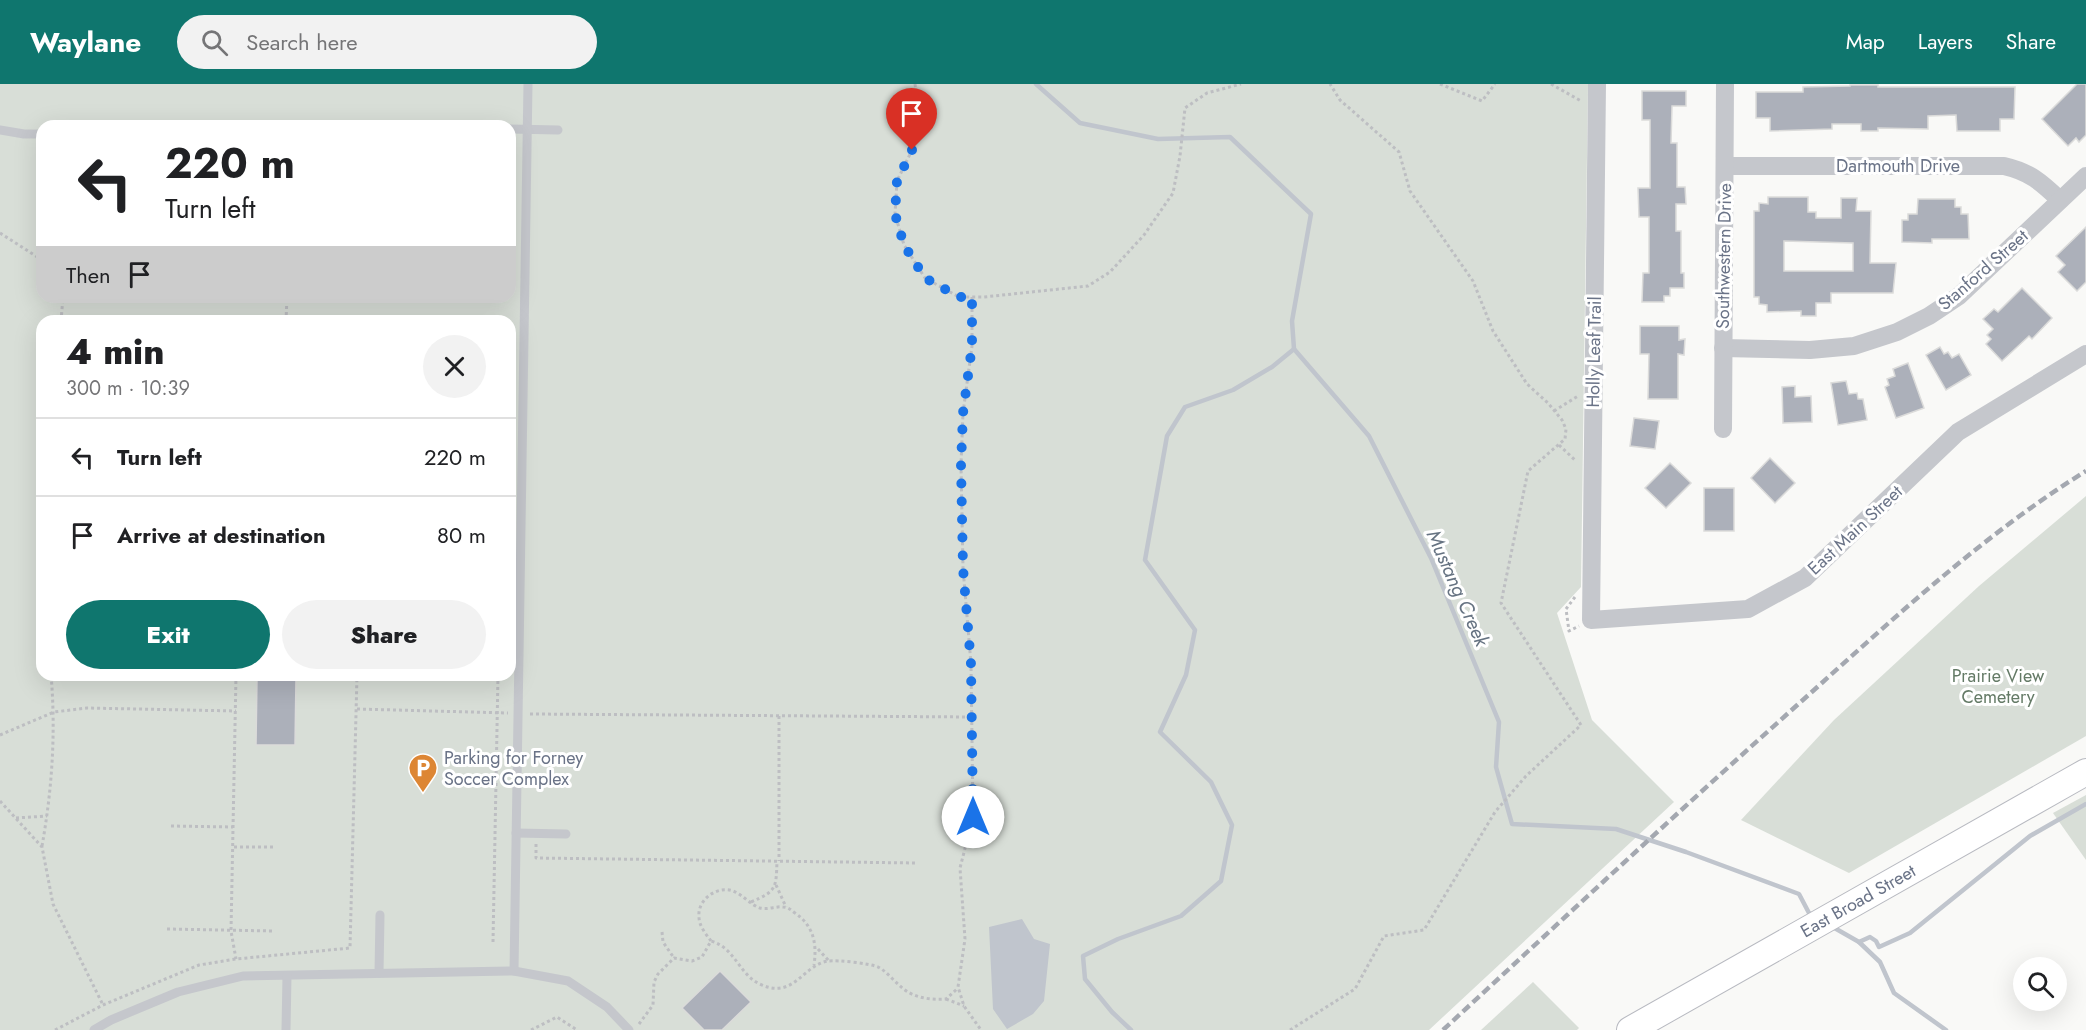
<!DOCTYPE html>
<html lang="en">
<head>
<meta charset="utf-8">
<style>
	:root { --surface:#fff; --page:#f2f2f2; --text:#202124; --muted:#757577; --line:#e0e0e0; --accent:#0f766e }
	body { margin:0; font-family:Jost,sans-serif; background:var(--page); color:var(--text); height:100vh; display:flex; flex-direction:column; font-size:22px; white-space:nowrap }
	* { box-sizing:border-box; margin:0 }
	p { font-size:20px; color:var(--muted) }
	.icon { flex:none; width:33px; height:33px; fill:none; stroke:currentColor; stroke-width:2; stroke-linecap:round; stroke-linejoin:round }
	.map { position:relative; flex:1; overflow:hidden }
	.details { position:absolute; left:36px; top:231px; width:480px; height:366px; display:flex; flex-direction:column; background:var(--surface); border-radius:18px; box-shadow:0 6px 24px #0002 }
	.details>* { flex:none }
	.hud { position:absolute; left:36px; top:36px; width:480px; height:183px; border-radius:18px; box-shadow:0 6px 24px #0002; background:#fff; color:var(--text); overflow:hidden }
	.tools { position:absolute; left:2013px; top:873px; display:grid; gap:12px }
	.tools a { display:grid; place-items:center; width:54px; height:54px; border-radius:50%; background:var(--surface); box-shadow:0 6px 24px #0002; font-size:30px }
	.pin { position:absolute; display:grid; place-items:center; width:51px; height:51px; color:#fff; margin:-62px -26px; border-radius:50% 50% 50% 0; rotate:-45deg; box-shadow:0 0 6px #0007 }
	.pin .icon { rotate:45deg }
	.me { position:absolute; width:66px; margin:-33px; rotate:0deg; stroke-linejoin:round; filter:drop-shadow(0 0 4px #0008) }
	.turn { display:flex; align-items:center; gap:21px; height:126px; padding:0 30px; font-size:27px }
	.turn .icon { width:78px; height:78px; stroke-width:2.5 }
	.turn b { display:block; font-size:42px; line-height:51px }
	.then { display:flex; align-items:center; height:57px; padding:0 30px; background:#0003; gap:12px; font-size:22px }
	.round { display:grid; place-items:center; flex:none; width:63px; height:63px; border-radius:32px; background:var(--page) }
	.summary { display:flex; align-items:center; justify-content:space-between; height:102px; padding:0 30px }
	h1 { font-size:36px; font-weight:800; line-height:45px }
	.cta { display:flex; gap:12px; margin-top:auto; padding:12px 30px }
	.cta a { flex:1; height:69px; border-radius:36px; background:var(--accent); color:#fff; font-size:24px; font-weight:800; line-height:69px; text-align:center }
	.cta a+a { background:var(--page); color:var(--text) }
	ul { padding:0; list-style:none }
	li { display:flex; align-items:center; gap:18px; height:78px; padding:0 30px; border-top:2px solid var(--line) }
	li div { flex:1 }
	li b { display:block; font-size:22px }
	li em { font-style:normal }
	header { display:flex; align-items:center; gap:36px; box-sizing:border-box; height:84px; padding:0 30px; background:var(--accent); color:#fff }
	header strong { font-size:28px }
	nav { display:flex; gap:33px; margin-inline-start:auto; font-size:21px }
	.search { width:420px; height:54px; background:var(--page); display:flex; align-items:center; gap:15px; box-sizing:border-box; padding:0 21px; border-radius:33px; color:var(--muted); font-size:22px }
	.map>svg:first-child { display:block }
</style>
</head>
<body>
<header>
<strong>Waylane</strong>
<div class="search"><svg class="icon" aria-label="search" viewBox="0 0 24 24"><circle cx="10" cy="10" r="6"/><path d="M15 15l6 6"/></svg>Search here</div>
<nav><a>Map</a><a>Layers</a><a>Share</a></nav>
</header>
<div class="map">
<svg width="2086" height="946" viewBox="0 0 2086 946">
	<rect width="100%" height="100%" fill="#f9f9f7"/>
	<g fill="#d8ded7" fill-rule="evenodd">
		<path d="M 0,0 L 1588,0 L 1581,503 L 1557,529 L 1592,636 L 1674,718 L 1429,946 L 0,946 ZM 42,42 L 510,42 L 510,213 L 42,213 ZM 42,237 L 510,237 L 510,591 L 42,591 Z"/>
		<polygon points="2086,412 2086,652 1849,789 1741,736 1834,636 1979,502"/>
		<polygon points="2086,711 2086,776 2053,729"/>
		<polygon points="1533,898 1579,944 1577,946 1481,946"/>
	</g>
	<polygon fill="#c0c5cd" points="1022,835 1034,855 1050,860 1044,917 1033,930 1007,945 993,925 989,843"/>
	<g fill="none" stroke-linecap="round" stroke-linejoin="round">
		<g stroke="#c0c5cd" stroke-width="4.5">
			<polyline points="1036,0 1080,39 1158,55 1230,53 1311,130 1292,237 1294,265 1369,352 1431,474 1499,638 1496,683 1512,740 1616,745 1686,768 1799,810 1809,829 1814,832"/>
			<polyline points="1831,842 1859,858 1880,878 1894,909 1946,946"/>
			<polyline points="1859,858 1870,853 1876,857 1879,863 1910,849 2030,752 2086,720"/>
			<polyline points="1131,946 1112,928 1085,895 1083,872 1118,855 1181,832 1221,797 1232,741 1211,698 1160,648 1186,591 1195,546 1145,476 1167,352 1185,323 1233,306 1272,283 1294,265"/>
		</g>
	</g>
	<g fill="#acb0ba" stroke="#dbdbda" stroke-width="1.5" fill-rule="evenodd">
		<polygon points="2077,0 2086,0 2086,51 2079,58 2076,54 2068,62 2042,35"/>
		<polygon points="1850,1 1878,1 1878,3 2015,3 2014,35 2000,35 2000,47 1957,47 1956,31 1928,32 1928,45 1878,44 1878,47 1861,47 1861,40 1832,40 1832,45 1770,47 1770,34 1756,34 1756,8 1803,8 1803,3 1850,2"/>
		<polygon points="1642,7 1686,7 1686,22 1672,22 1671,59 1677,59 1677,103 1685,103 1686,120 1676,120 1676,147 1681,147 1681,189 1684,189 1684,204 1670,204 1670,212 1664,212 1664,218 1642,218 1643,189 1649,189 1649,133 1639,133 1638,104 1650,104 1650,36 1642,36"/>
		<path d="M 1768,113 L 1808,113 L 1808,128 L 1816,128 L 1816,134 L 1841,134 L 1841,114 L 1857,114 L 1856,127 L 1871,127 L 1870,179 L 1896,179 L 1893,209 L 1831,209 L 1831,219 L 1816,219 L 1816,232 L 1801,232 L 1801,227 L 1767,228 L 1767,221 L 1759,220 L 1759,213 L 1754,213 L 1754,127 L 1759,127 L 1759,119 L 1768,120 ZM 1784,157 L 1853,159 L 1853,187 L 1784,187 Z"/>
		<polygon points="1918,115 1955,115 1955,123 1961,123 1961,130 1968,130 1969,155 1932,155 1932,159 1902,158 1902,136 1908,136 1908,130 1917,130"/>
		<polygon points="2086,143 2086,198 2077,207 2058,188 2065,181 2056,172"/>
		<polygon points="2022,204 2052,234 2032,255 2029,252 2002,277 1986,260 1991,255 1987,251 1993,245 1983,235 1994,225 1998,228"/>
		<polygon points="1640,242 1679,242 1679,256 1685,255 1684,271 1678,270 1678,315 1648,315 1649,270 1640,270"/>
		<polygon points="1940,263 1944,270 1948,268 1952,274 1959,270 1971,291 1946,306 1926,271"/>
		<polygon points="1908,279 1924,324 1896,334 1885,303 1889,301 1887,295 1895,292 1893,285"/>
		<polygon points="1846,297 1849,310 1857,309 1858,315 1863,315 1867,336 1838,341 1831,299"/>
		<polygon points="1795,302 1795,313 1811,312 1812,338 1783,339 1782,303"/>
		<polygon points="1634,334 1659,337 1655,365 1630,362"/>
		<polygon points="1770,374 1795,399 1775,419 1751,394"/>
		<polygon points="1670,379 1691,399 1666,424 1645,404"/>
		<rect x="1704" y="404" width="30" height="43"/>
		<polygon points="257,594 296,594 295,661 256,661"/>
		<polygon points="720,887 751,918 722,946 704,946 682,924"/>
	</g>
	<g fill="none" stroke-linecap="round" stroke-linejoin="round">
		<g stroke="#b8bac1" stroke-width="28">
			<g id="secondary">
				<path id="s1" d="M 1630,946 L 2086,688"/>
			</g>
		</g>
		<g stroke="#bdbec2" stroke-width="3" stroke-dasharray="3 3" stroke-linecap="butt">
			<polyline points="915,0 919,25 912,66 897,97 895,130 904,161 925,194 959,213 984,213 1088,202 1110,188 1144,151 1173,109 1180,72 1185,24 1207,9 1241,0"/>
			<polyline points="1440,0 1482,17 1495,0"/>
			<polyline points="1551,0 1581,17"/>
			<polyline points="0,149 42,176"/>
			<polyline points="972,213 972,262 963,329 961,381 963,484 971,580 973,733 960,784 965,855 958,903 964,922 981,946"/>
			<polyline points="61,237 63,213"/>
			<polyline points="286,237 287,213"/>
			<polyline points="1554,327 1578,312"/>
			<polyline points="1559,361 1576,377"/>
			<polyline points="1575,513 1566,525 1569,547 1579,542"/>
			<polyline points="236,591 231,847 236,875"/>
			<polyline points="357,625 508,629"/>
			<polyline points="530,630 973,633"/>
			<polyline points="779,632 779,777"/>
			<polyline points="0,651 54,628 87,624 236,627"/>
			<polyline points="0,717 42,763 53,820 103,921"/>
			<polyline points="16,734 47,732"/>
			<polyline points="171,742 233,743"/>
			<polyline points="536,760 536,774 916,779"/>
			<path d="M 42,762 C 52,706 56,648 51,591"/>
			<polyline points="234,763 274,763"/>
			<polyline points="776,801 786,823"/>
			<path d="M 751,818 C 777,807 776,804 777,777"/>
			<polyline points="167,845 273,847"/>
			<polyline points="662,848 663,858 674,874"/>
			<path d="M 711,857 C 706,850 699,842 699,833 C 697,816 717,801 733,807 C 743,811 751,821 760,824 C 768,826 776,822 783,823 C 788,823 791,826 795,829 C 814,842 817,860 814,881"/>
			<polyline points="493,858 498,591"/>
			<polyline points="818,865 829,877"/>
			<polyline points="946,915 964,922"/>
			<path d="M 639,940 L 653,921 L 654,898 L 658,890 L 674,874 L 692,877 L 702,873 L 711,857 C 736,864 739,892 762,901 C 794,915 803,881 828,877 C 838,876 868,879 878,883 C 886,887 892,895 899,901 C 912,914 929,916 946,915 L 958,904"/>
			<polyline points="55,946 103,921 199,881 236,875 350,864 357,591"/>
			<polyline points="531,946 557,933 577,946"/>
			<polyline points="1290,946 1355,905 1384,852 1424,846 1495,728 1526,692 1581,641 1501,519 1528,387 1565,355 1566,345 1562,336 1548,319 1527,300 1493,247 1473,197 1410,107 1399,68 1340,16 1330,0"/>
		</g>
		<g stroke="#c5c7cc" stroke-width="9">
			<polyline points="510,45 558,46"/>
			<polyline points="0,46 24,50 42,50"/>
			<polyline points="516,749 566,750"/>
			<polyline points="514,887 528,0"/>
			<polyline points="379,889 380,831"/>
			<polyline points="94,946 111,936 178,908 243,892 514,887 568,897 607,923 629,946"/>
			<polyline points="286,946 287,892"/>
		</g>
		<g stroke="#c5c7cc" stroke-width="18">
			<polyline points="1597,0 1591,536 1748,525 1805,494 1958,348 2086,270"/>
			<path d="M 1725,82 L 2004,82 C 2030,88 2041,98 2060,116"/>
			<polyline points="1723,264 1810,266 1854,262 1897,248 1929,232 1959,212 2086,92"/>
			<polyline points="1723,345 1725,0"/>
		</g>
		<use href="#secondary" stroke="#fff" stroke-width="26"/>
		<path stroke="#a4a8b0" stroke-width="4.5" stroke-dasharray="9 4.5" stroke-linecap="butt" d="M 1443,946 C 1563,835 1682,724 1804,615 C 1894,534 1983,451 2086,387"/>
	</g>
	<g fill="none" stroke-linecap="round" stroke-linejoin="round">
		<polyline stroke="#1a73e8" stroke-width="10" stroke-dasharray="0 18" points="912,66 897,97 895,130 904,161 925,194 959,213 972,213 972,262 963,329 961,381 963,484 971,580 973,733"/>
	</g>
	<defs>
		<g id="parking-pin" transform="scale(1.5)"><path d="M0 17L-7.5 6A9.5 9.5 0 1 1 7.5 6Z" fill="#dd8634" stroke="#fff"/><path d="M-3.5-5.5H1a3.5 3.5 0 0 1 0 7H-1V5.5H-3.5ZM-1-3.4V-.6H.8a1.4 1.4 0 0 0 0-2.8Z" fill="#fff"/></g>
	</defs>
	<g fill-rule="evenodd">
		<use href="#parking-pin" x="423" y="684"/>
	</g>
	<g text-anchor="middle" stroke-width="6" stroke-linejoin="round" paint-order="stroke">
		<g font-size="18" fill="#6a7387" stroke="#fff">
			<text x="1898" y="88">Dartmouth Drive</text>
			<text transform="translate(1724 172) rotate(-89)" y="6">Southwestern Drive</text>
			<text transform="translate(1983 186) rotate(-41)" y="6">Stanford Street</text>
			<text transform="translate(1594 268) rotate(-89)" y="6">Holly Leaf Trail</text>
			<text transform="translate(1855 446) rotate(-43)" y="6">East Main Street</text>
			<text dy="6" stroke="none"><textPath href="#s1" startOffset="262">East Broad Street</textPath></text>
		</g>
		<g font-size="18" fill="#647a66" stroke="#fff">
			<text x="1998" y="598">Prairie View<tspan x="1998" dy="21">Cemetery</tspan></text>
		</g>
		<g font-size="18" fill="#6a7387" stroke="#fff" text-anchor="start">
			<text x="444" y="680">Parking for Forney<tspan x="444" dy="21">Soccer Complex</tspan></text>
		</g>
		<g font-size="20" font-style="italic" fill="#667382" stroke="#fff">
			<text transform="translate(1458 504) rotate(66)" y="7">Mustang Creek</text>
		</g>
	</g>
</svg>
<div class="tools">
<a><svg class="icon" aria-label="search" viewBox="0 0 24 24"><circle cx="10" cy="10" r="6"/><path d="M15 15l6 6"/></svg></a>
</div>
<div class="pin" style="left:912px;top:66px;background:#d93025"><svg class="icon" aria-label="arrive" viewBox="0 0 24 24"><path d="M6 21V4h12l-3 4 3 4H6"/></svg></div>
<svg class="me" style="left:973px;top:733px" viewBox="-20 -20 40 40"><circle r="19" fill="#fff"/><path d="M0-13L10 11 0 6-10 11z" fill="#1a73e8"/></svg>
<div class="hud">
<div class="turn"><svg class="icon" aria-label="left" viewBox="0 0 24 24"><path d="M17 20v-9H6M10 6l-5 5 5 5"/></svg><div><b>220 m</b>Turn left</div></div>
<div class="then">Then<svg class="icon" aria-label="arrive" viewBox="0 0 24 24"><path d="M6 21V4h12l-3 4 3 4H6"/></svg></div>
</div>
<section class="details">
<div class="summary"><div><h1>4 min</h1><p>300 m · 10:39</p></div><a class="round"><svg class="icon" aria-label="close" viewBox="0 0 24 24"><path d="M6 6l12 12M18 6L6 18"/></svg></a></div>
<ul>
<li><svg class="icon" aria-label="left" viewBox="0 0 24 24"><path d="M17 20v-9H6M10 6l-5 5 5 5"/></svg><div><b>Turn left</b></div><em>220 m</em></li>
<li><svg class="icon" aria-label="arrive" viewBox="0 0 24 24"><path d="M6 21V4h12l-3 4 3 4H6"/></svg><div><b>Arrive at destination</b></div><em>80 m</em></li>
</ul>
<div class="cta"><a>Exit</a><a>Share</a></div>
</section>
</div>
</body>
</html>
